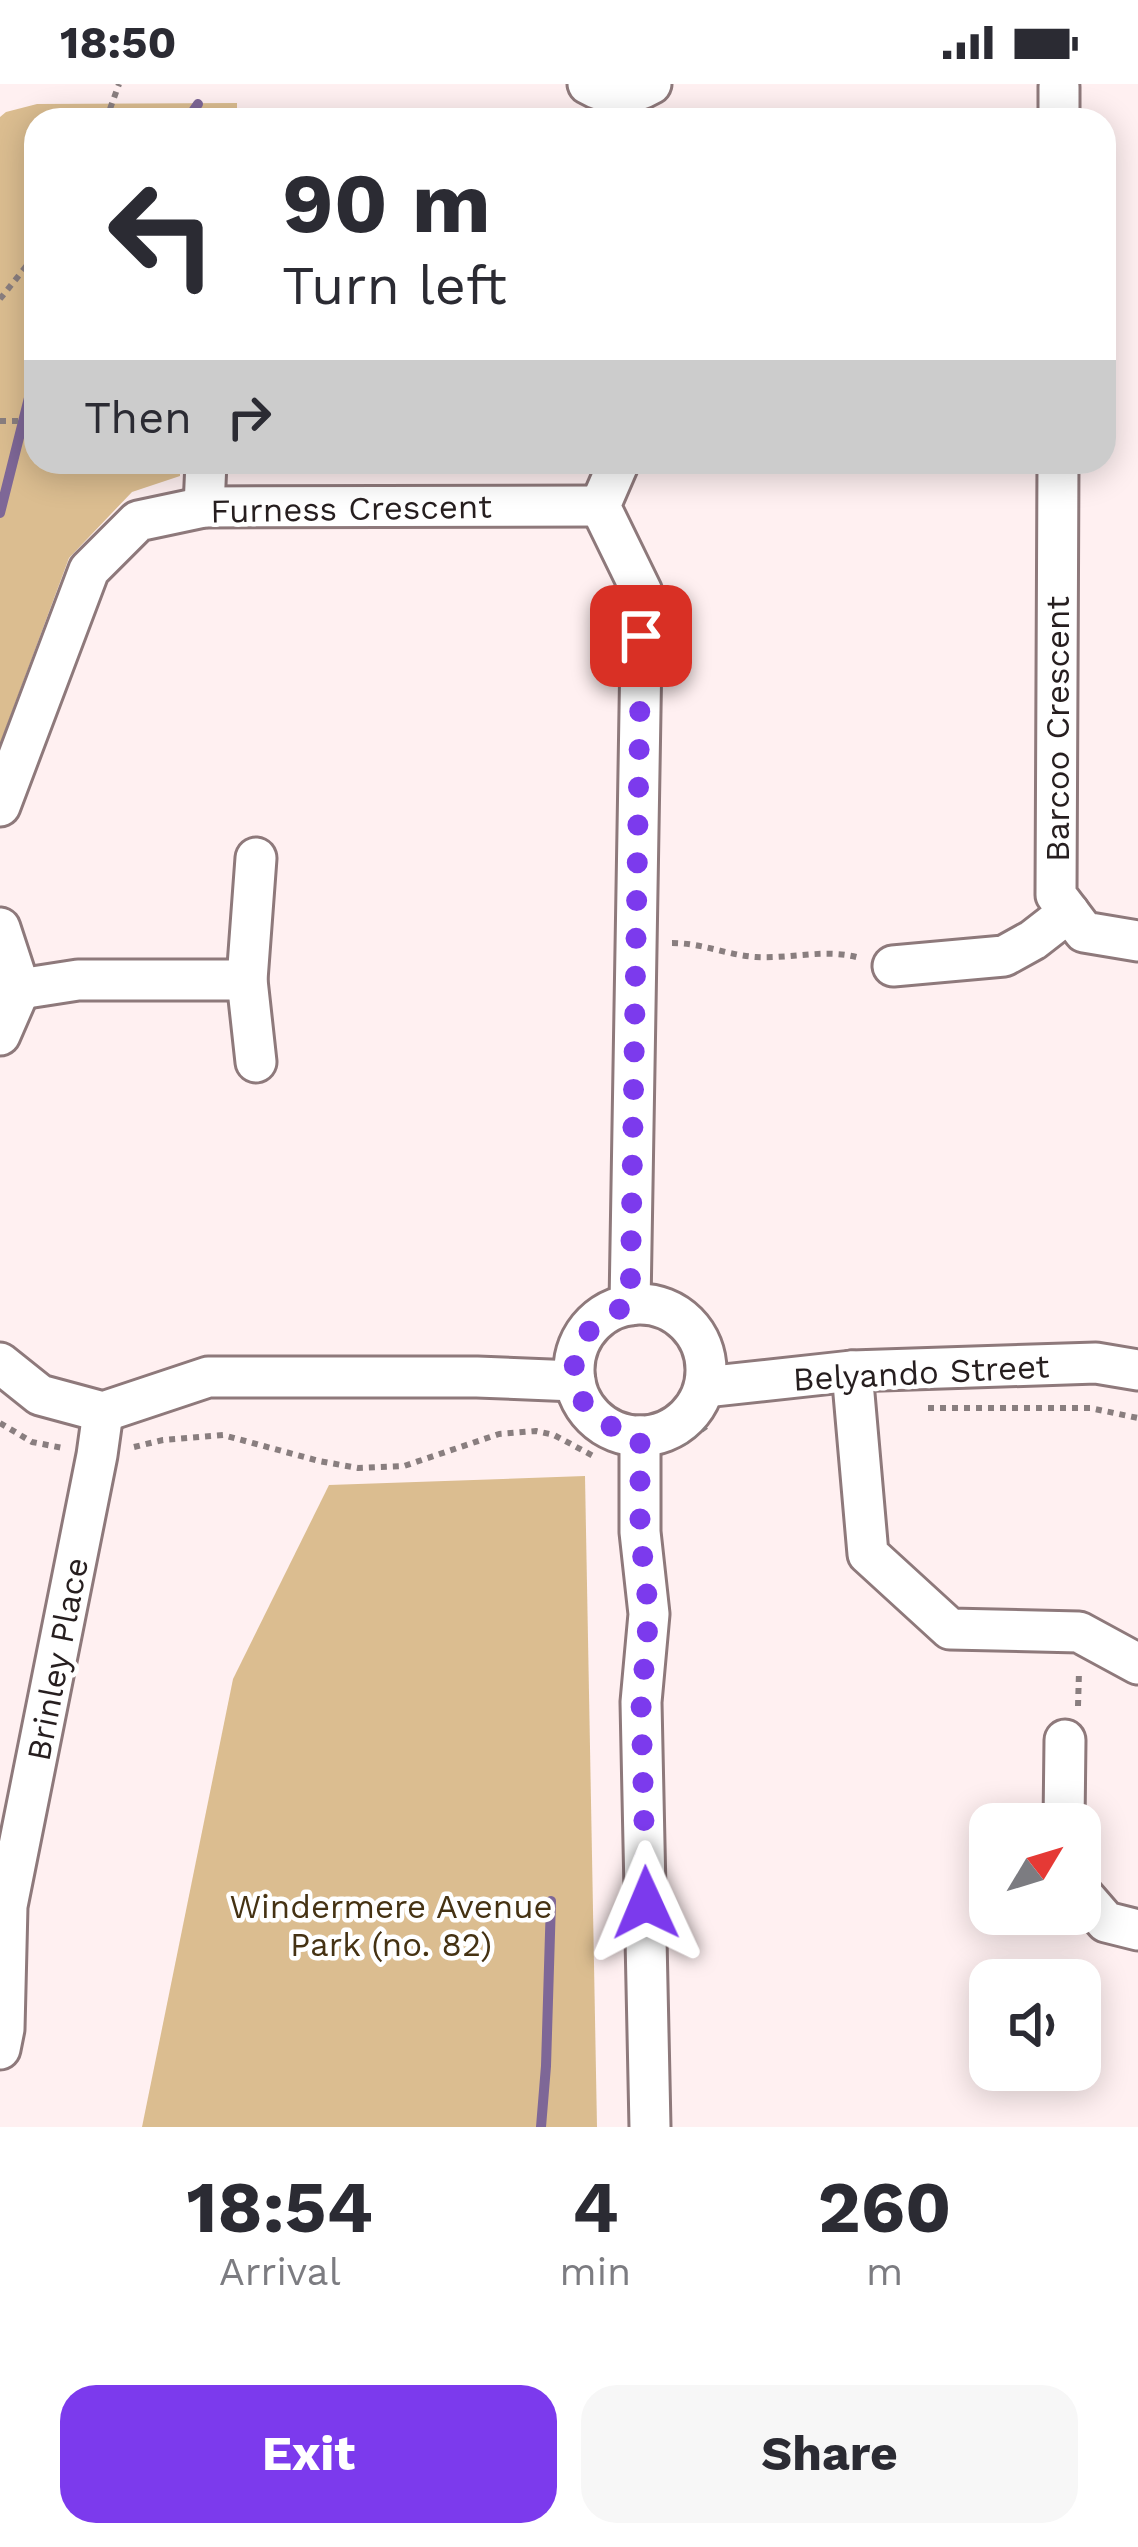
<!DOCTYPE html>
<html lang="en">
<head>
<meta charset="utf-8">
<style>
	:root { --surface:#fff; --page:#f7f7f7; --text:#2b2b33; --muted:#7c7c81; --accent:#7c3aed }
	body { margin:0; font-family:"Work Sans",sans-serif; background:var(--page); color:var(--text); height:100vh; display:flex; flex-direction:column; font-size:45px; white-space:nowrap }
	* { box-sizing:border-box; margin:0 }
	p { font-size:39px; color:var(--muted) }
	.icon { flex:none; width:66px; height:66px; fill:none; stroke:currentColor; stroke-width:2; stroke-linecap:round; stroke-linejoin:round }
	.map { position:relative; height:2043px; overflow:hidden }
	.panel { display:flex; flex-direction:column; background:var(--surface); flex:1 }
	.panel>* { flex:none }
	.guide { position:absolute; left:24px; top:24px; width:1092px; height:366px; border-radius:36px; box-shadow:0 6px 30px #0003; background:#fff; color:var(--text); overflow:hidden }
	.needle { width:78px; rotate:52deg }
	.controls { position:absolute; left:969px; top:1719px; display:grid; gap:24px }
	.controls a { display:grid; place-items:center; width:132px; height:132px; border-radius:24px; background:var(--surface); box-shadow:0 6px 30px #0003; font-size:60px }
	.pin { position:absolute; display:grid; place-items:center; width:102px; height:102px; color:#fff; margin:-51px; border-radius:24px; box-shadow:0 6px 18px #0006 }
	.me { position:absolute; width:132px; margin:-66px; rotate:359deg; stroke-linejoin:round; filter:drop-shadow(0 0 9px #0008) }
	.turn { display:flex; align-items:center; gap:42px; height:252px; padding:0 60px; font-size:54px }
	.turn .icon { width:156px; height:156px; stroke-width:2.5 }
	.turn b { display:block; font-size:84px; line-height:102px }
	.then { display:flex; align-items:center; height:114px; padding:0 60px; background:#0003; gap:24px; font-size:45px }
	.eta { display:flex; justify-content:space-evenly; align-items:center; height:204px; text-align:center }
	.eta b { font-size:72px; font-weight:700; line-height:84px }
	.button { display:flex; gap:24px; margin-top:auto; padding:24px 60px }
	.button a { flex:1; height:138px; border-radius:36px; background:var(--accent); color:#fff; font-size:48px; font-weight:700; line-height:138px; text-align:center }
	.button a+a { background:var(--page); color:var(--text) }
	.status { display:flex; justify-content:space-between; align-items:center; height:84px; padding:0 60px; background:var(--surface); direction:ltr }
	.status svg { height:33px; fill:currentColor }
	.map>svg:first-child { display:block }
</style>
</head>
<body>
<div class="status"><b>18:50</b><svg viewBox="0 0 49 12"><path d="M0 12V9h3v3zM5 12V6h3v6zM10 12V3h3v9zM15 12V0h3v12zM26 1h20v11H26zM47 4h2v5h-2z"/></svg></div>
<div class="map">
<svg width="1138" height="2043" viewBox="0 0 1138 2043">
	<rect width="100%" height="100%" fill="#fff0f1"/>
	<g fill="#dbbd90">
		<polygon points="237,19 237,36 36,36 36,378 180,378 180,392 132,408 69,474 0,660 0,33 6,28 37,20"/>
		<polygon points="585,1392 597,2043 142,2043 233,1595 329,1401"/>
	</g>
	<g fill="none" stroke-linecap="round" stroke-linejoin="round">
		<g stroke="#7e6797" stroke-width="10">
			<polyline points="187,36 198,20"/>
			<polyline points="0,429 36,286"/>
			<polyline points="541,2043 546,1982 551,1817"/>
		</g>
		<g stroke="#8e797b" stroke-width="45">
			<g id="minor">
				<path d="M 588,0 C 610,13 629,13 651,0"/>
				<polyline points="1059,3 1059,36"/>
				<polyline points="619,378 600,422 642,508 630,1221"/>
				<polyline points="1058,378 1056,811 1084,848 1138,857"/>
				<polyline points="204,423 206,378"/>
				<polyline points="0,722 89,486 138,437 204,423 600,422"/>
				<polyline points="256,774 247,896 256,978"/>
				<polyline points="0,844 20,905 0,951"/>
				<polyline points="893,882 1004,872 1033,856 1069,828"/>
				<polyline points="20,905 78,896 247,896"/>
				<circle cx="640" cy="1286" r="66"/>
				<polyline points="0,1279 40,1311 103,1328 208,1293 477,1293 575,1297"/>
				<polyline points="852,1287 868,1470 950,1545 1079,1548 1138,1580"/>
				<polyline points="705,1303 852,1287 1096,1279 1138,1286"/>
				<polyline points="640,1352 640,1448 649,1530 641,1618 650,2043"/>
				<polyline points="1064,1740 1065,1656"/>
				<polyline points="1080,1808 1106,1838 1138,1846"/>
				<polyline points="0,1965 4,1945 7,1822 97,1371 103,1328"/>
			</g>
		</g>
		<g stroke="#897e7f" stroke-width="6" stroke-dasharray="6 6" stroke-linecap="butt">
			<polyline points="106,36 119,0"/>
			<polyline points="0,215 36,170"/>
			<polyline points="0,337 36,337"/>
			<path d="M 672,859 C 702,859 727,871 756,873 C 791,875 827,864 860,874"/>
			<polyline points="928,1324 1090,1324 1138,1334"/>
			<polyline points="0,1339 32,1358 63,1364"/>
			<polyline points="682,1360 708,1341"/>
			<polyline points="134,1363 163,1356 223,1351 319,1377 358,1384 404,1382 499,1350 536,1347 554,1351 597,1374"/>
			<polyline points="1078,1622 1079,1588"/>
		</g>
		<use href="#minor" stroke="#fff" stroke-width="39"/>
	</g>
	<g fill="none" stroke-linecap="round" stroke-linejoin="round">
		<path stroke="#7c3aed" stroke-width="21" stroke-dasharray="0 37.8" d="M 641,552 L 630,1221 C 550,1248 558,1337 640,1352 L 640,1448 L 649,1530 L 641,1618 L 646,1819"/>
	</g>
	<g text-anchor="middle" stroke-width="9" stroke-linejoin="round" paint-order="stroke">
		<g font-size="33" fill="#261e1f" stroke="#fff">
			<text transform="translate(351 424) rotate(-1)" y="12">Furness Crescent</text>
			<text transform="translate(1057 645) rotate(-90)" y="12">Barcoo Crescent</text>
			<text transform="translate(921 1288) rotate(-3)" y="12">Belyando Street</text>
			<text transform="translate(57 1575) rotate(-79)" y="12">Brinley Place</text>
		</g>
		<g font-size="33" fill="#453213" stroke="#fff">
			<text x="391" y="1834">Windermere Avenue<tspan x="391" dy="38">Park (no. 82)</tspan></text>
		</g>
	</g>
</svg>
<div class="controls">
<a><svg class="needle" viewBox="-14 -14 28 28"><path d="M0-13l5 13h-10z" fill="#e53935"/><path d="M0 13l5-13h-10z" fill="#7c7c81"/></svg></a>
<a><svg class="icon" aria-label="sound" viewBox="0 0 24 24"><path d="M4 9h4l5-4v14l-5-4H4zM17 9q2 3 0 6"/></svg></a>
</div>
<div class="pin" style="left:641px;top:552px;background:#d93025"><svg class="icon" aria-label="arrive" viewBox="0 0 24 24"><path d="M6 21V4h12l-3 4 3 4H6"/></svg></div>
<svg class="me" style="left:646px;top:1819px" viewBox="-20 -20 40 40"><path d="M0-17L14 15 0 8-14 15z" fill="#7c3aed" stroke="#fff" stroke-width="4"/></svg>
<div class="guide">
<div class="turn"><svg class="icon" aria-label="left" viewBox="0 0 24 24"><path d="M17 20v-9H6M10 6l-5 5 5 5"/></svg><div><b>90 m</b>Turn left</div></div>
<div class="then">Then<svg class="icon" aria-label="right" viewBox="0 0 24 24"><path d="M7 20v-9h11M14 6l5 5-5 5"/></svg></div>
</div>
</div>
<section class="panel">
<div class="eta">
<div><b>18:54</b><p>Arrival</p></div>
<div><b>4</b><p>min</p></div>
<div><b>260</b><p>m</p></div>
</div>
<div class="button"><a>Exit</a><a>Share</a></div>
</section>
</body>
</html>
